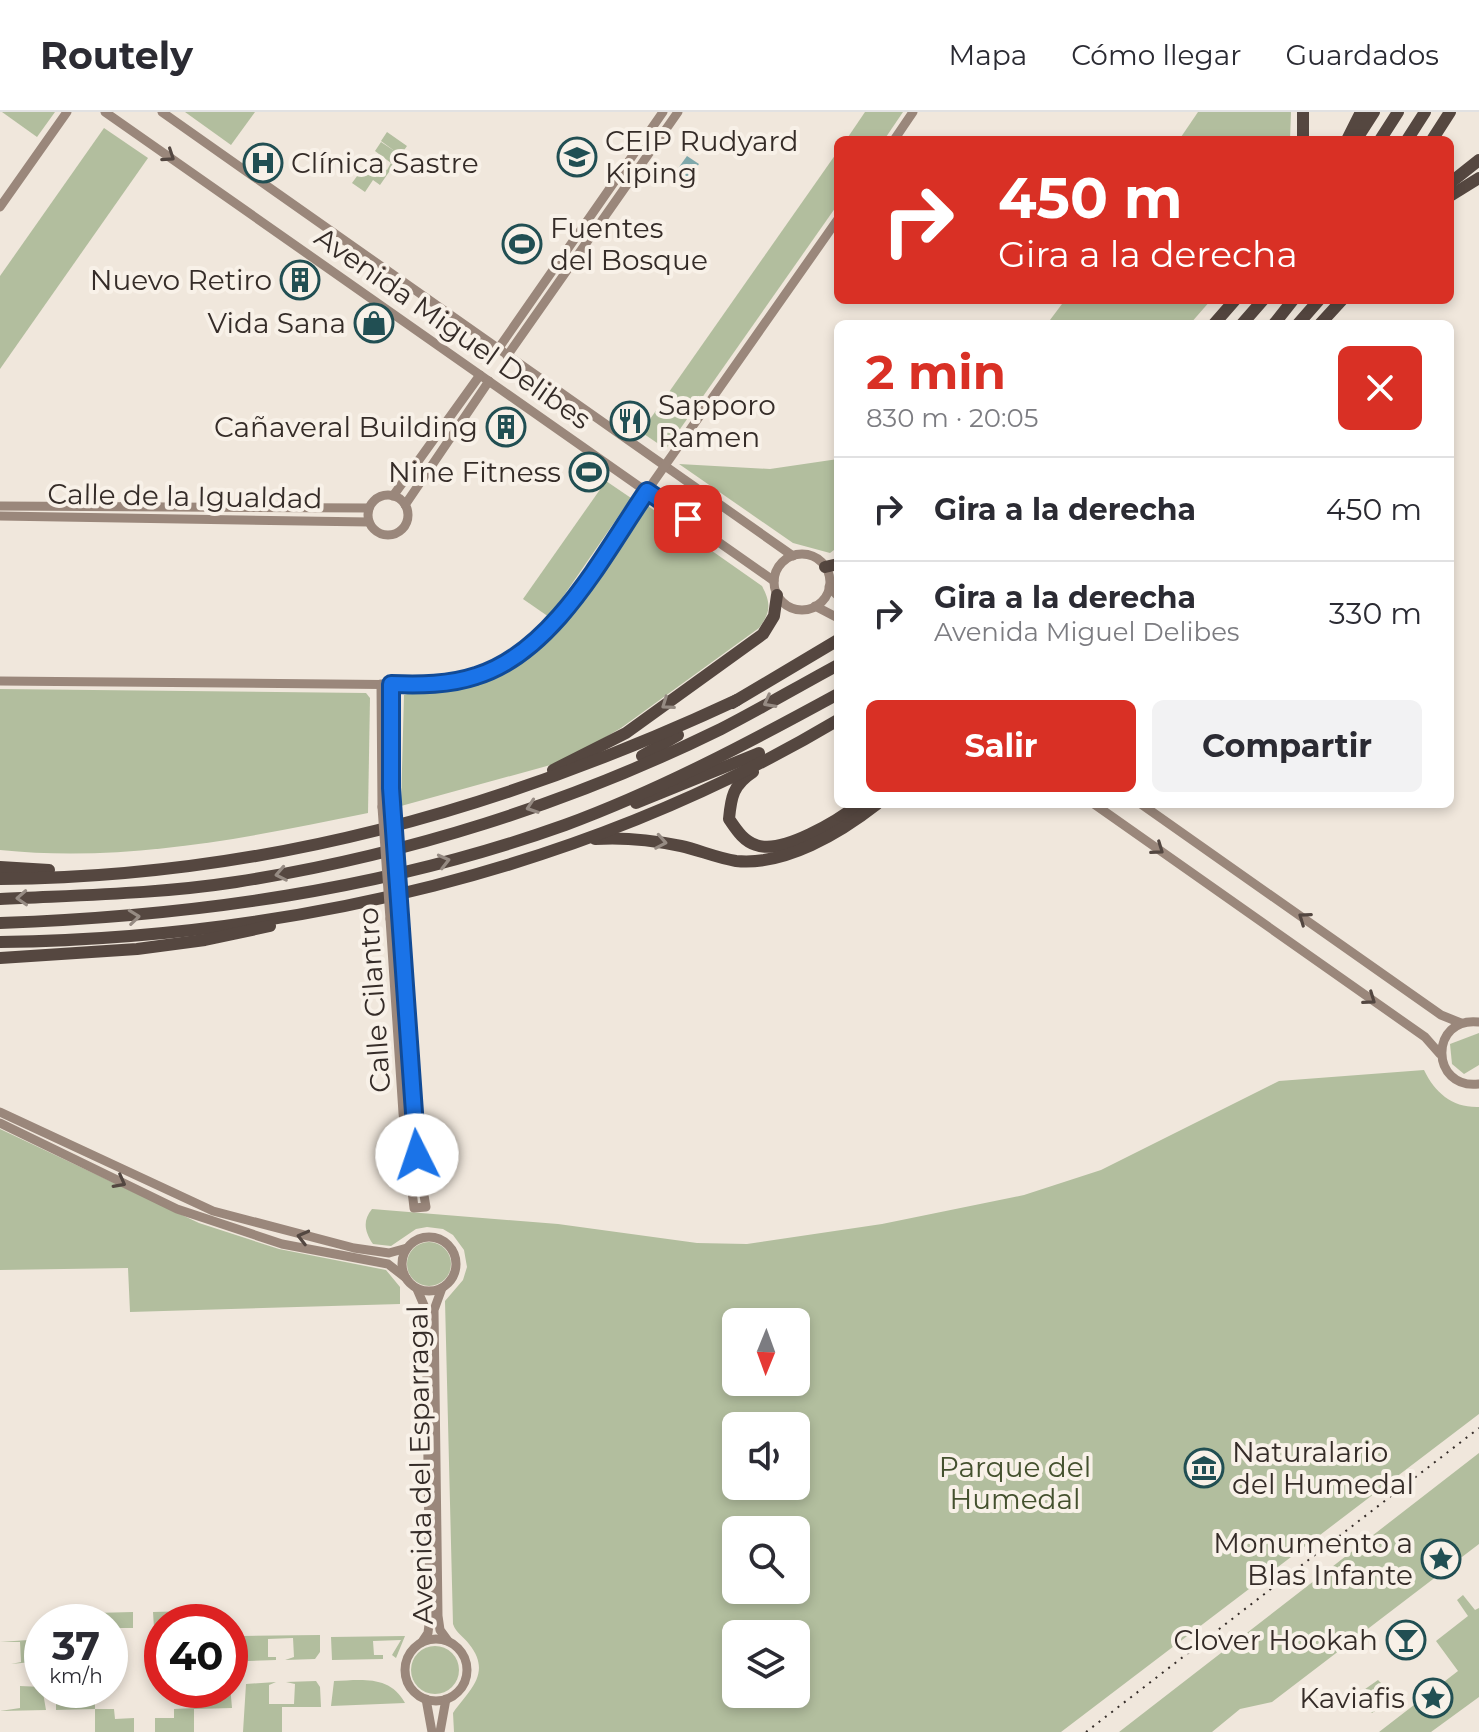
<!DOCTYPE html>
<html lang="es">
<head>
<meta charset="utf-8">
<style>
	:root { --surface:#fff; --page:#f2f2f3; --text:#2b2b33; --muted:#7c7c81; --line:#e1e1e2; --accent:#d93025 }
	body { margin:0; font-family:Montserrat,sans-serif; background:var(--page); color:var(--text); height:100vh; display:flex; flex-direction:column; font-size:30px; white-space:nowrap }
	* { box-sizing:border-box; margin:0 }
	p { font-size:26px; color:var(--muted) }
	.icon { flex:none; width:44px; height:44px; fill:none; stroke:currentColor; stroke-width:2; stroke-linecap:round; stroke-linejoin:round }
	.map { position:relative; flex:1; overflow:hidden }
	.drawer { position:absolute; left:834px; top:208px; width:620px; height:488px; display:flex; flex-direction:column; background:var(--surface); border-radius:12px; box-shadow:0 4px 12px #0003 }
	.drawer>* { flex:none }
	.guide { position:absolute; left:834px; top:24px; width:620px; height:168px; border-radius:12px; box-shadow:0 4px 12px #0003; background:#d93025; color:#fff; overflow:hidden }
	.needle { width:52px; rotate:181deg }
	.controls { position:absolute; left:722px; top:1196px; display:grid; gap:16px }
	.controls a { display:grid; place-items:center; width:88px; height:88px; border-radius:12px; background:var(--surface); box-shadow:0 4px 12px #0003; font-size:40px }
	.speed { position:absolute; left:24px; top:1492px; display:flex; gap:16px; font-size:40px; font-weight:700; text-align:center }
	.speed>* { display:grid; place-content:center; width:104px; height:104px; border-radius:50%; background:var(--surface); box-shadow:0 4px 12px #0003; line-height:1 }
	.speed small { font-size:20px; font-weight:400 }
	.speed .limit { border:12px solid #d22; background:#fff; color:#111 }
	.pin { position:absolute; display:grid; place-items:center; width:68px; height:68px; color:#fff; margin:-34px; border-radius:16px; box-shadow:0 4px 12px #0006 }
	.me { position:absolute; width:88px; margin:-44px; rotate:356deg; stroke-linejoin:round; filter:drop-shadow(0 0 6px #0008) }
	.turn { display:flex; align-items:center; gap:28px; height:168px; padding:0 32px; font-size:36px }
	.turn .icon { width:104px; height:104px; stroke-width:2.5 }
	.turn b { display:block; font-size:56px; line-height:68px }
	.round { display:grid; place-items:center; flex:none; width:84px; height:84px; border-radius:12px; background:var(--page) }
	.overview { display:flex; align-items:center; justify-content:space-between; height:136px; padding:0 32px }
	h1 { font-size:48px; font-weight:700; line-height:60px; color:var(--accent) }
	.cta { display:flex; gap:16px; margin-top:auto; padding:16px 32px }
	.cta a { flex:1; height:92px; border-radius:12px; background:var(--accent); color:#fff; font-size:32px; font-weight:700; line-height:92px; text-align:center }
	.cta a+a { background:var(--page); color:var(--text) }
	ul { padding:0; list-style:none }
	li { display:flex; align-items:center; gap:24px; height:104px; padding:0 32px; border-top:2px solid var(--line) }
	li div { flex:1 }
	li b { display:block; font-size:30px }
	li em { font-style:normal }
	header { display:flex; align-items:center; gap:48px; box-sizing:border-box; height:112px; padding:0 40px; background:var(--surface); border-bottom:2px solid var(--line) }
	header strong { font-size:38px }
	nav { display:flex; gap:44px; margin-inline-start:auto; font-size:28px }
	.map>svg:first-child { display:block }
</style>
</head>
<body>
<header>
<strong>Routely</strong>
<nav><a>Mapa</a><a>Cómo llegar</a><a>Guardados</a></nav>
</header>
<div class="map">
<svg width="1479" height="1620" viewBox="0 0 1479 1620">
	<rect width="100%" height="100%" fill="#f0e7dc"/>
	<g fill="#b2be9e" fill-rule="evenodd">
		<polygon points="2,0 55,0 37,25"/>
		<polygon points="185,0 255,0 231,33"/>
		<polygon points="865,0 903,0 884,28 846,28"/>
		<polygon points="1198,0 1291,0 1290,28 1179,28"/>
		<polygon points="104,16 148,46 0,257 0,164"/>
		<polygon points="387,20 407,34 380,73 373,68 365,80 352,71 363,56 373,62 378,54 387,58 391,51 375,39 381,30 396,40 381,29"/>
		<polygon points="838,39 838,92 666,337 641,320"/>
		<polygon points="1065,188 1211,188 1190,212 1047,212"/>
		<polygon points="838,347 838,435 830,441 793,431 679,352 770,357"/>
		<polygon points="606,369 631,386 549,505 523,487"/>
		<path d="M 648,394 L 762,474 C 771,491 771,500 759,516 L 621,616 L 565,649 L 401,694 L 404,583 C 426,576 453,581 477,573 C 559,545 601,461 648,394 Z"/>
		<path d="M 0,577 L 366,581 L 370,586 L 368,701 C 247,726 125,751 0,738 Z"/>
		<polygon points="1479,921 1479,953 1464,962 1452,952 1450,932"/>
		<path d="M 1424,958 C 1435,981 1453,996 1479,995 L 1479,1302 L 1061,1620 L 454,1620 L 453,1601 C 468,1579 493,1562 469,1532 C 464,1525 456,1521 453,1512 L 445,1189 L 463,1168 L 467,1155 L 464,1138 L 453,1123 L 443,1117 L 427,1115 L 416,1117 L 391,1134 L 373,1132 C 365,1120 362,1109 372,1097 L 558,1112 L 697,1131 L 747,1132 L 882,1112 L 1024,1083 L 1101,1058 L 1279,969 ZM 736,1210 L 796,1210 L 796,1270 L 736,1270 ZM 736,1314 L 796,1314 L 796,1374 L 736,1374 ZM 796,1418 L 796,1478 L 736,1478 L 736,1418 ZM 736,1522 L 796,1522 L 796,1582 L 736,1582 Z"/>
		<polygon points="0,1017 199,1111 279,1137 386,1158 400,1175 400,1192 130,1200 128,1156 0,1158"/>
		<circle cx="429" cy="1152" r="22"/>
		<polygon points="1479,1341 1479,1432 1272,1590 1240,1597 1212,1620 1119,1620"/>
		<polygon points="1463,1483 1475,1498 1479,1496 1479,1585 1431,1620 1379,1620 1458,1559 1436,1529 1468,1504 1457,1488"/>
		<polygon points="192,1499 193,1510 162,1510 162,1516 154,1516 153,1500"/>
		<polygon points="133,1500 133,1516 114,1516 113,1526 110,1526 110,1510 94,1510 94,1501"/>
		<polygon points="320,1523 320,1540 315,1547 285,1548 294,1545 293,1526 268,1527 268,1545 276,1545 276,1548 248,1549 242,1543 242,1524"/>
		<polygon points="405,1524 396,1546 392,1543 401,1528 373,1529 374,1543 383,1543 383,1547 332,1548 331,1525"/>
		<polygon points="42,1527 42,1549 11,1552 21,1550 20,1530 0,1530"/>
		<circle cx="435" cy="1558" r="24"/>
		<polygon points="1378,1568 1389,1579 1382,1584 1378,1580 1370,1586 1378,1597 1372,1601 1358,1582"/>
		<polygon points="316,1569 320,1575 321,1595 282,1595 282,1620 243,1620 246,1572 276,1570 269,1573 269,1592 294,1592 295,1572 286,1570"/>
		<path d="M 334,1569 C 362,1568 390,1563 405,1591 L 331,1594 Z"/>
		<polygon points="230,1573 232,1596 194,1597 194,1620 155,1620 155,1606 174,1606 174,1597 194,1596 194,1578 230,1578"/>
		<polygon points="20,1574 42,1575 46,1598 0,1599 20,1596"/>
		<polygon points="95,1578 95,1597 114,1597 115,1607 134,1606 134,1620 95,1620 95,1597 56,1598 56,1578"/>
	</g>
	<polygon fill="#7ea8ab" points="687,44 699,52 683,74 671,66"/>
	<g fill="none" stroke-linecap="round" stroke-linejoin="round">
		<g stroke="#9a877b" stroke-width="9">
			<polyline points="105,0 774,469"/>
			<polyline points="162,0 793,444"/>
			<polyline points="894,28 913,0"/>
			<polyline points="0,95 67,0"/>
			<polyline points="498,237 663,0"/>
			<polyline points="507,244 678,0"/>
			<circle cx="388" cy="403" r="20"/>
			<polyline points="393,384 480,263"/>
			<polyline points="405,393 489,269"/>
			<polyline points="0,394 369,396"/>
			<polyline points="0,404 369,410"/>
			<circle cx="802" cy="470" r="28"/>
			<polyline points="829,475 838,484"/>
			<polyline points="815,494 838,506"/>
			<path d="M 0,569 L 433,573 C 490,562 522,548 560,503 L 838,107"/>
			<polyline points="381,572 382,695"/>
			<polyline points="391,572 392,693"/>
			<polyline points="1094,692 1425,925 1440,942"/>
			<polyline points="1141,692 1441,903 1461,911"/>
			<polyline points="390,807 403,1001 414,1096 426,1095 417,1043 401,805"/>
			<path d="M 1479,910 C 1429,904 1430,978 1479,972"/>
			<polyline points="0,1000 213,1099 354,1136 389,1141 407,1136"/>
			<polyline points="0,1011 177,1097 282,1132 388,1152 406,1166"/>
			<circle cx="429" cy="1152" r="27"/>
			<polyline points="442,1176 434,1198 438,1504 440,1518 448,1529"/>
			<polyline points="417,1177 426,1198 430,1504 428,1521 422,1530"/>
			<circle cx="436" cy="1558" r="31"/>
			<polyline points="426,1587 432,1620"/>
			<polyline points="440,1620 446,1587"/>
		</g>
		<g stroke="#554740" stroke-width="12">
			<polyline points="1303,28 1303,0"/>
			<polyline points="1347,28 1361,0"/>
			<polyline points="1356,28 1374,0"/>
			<polyline points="1380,28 1398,0"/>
			<polyline points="1407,28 1425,0"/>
			<polyline points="1432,28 1450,0"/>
			<polyline points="1450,71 1479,48"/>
			<polyline points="1450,84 1479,66"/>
			<polyline points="1214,212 1235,188"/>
			<polyline points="1242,212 1263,188"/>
			<polyline points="1274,212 1293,188"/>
			<polyline points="1298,212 1319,188"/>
			<polyline points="1320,212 1342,188"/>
			<polyline points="825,455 838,452"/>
			<polyline points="732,591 838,528"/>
			<polyline points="642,644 678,623"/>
			<polyline points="553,658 626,621 763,522 774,504 777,483"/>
			<path d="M 753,660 C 733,673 731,685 729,707 C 736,717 743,729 756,733 C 782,743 839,708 859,692"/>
			<polyline points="636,691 759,641"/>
			<path d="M 595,727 C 625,725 652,728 681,734 C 699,738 717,746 736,749 C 785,754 840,721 877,692"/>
			<polyline points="0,755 49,758"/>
			<path d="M 0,767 C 262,765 501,698 737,588"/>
			<path d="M 0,787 C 78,783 158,782 236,770 C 403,744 569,692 721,617 C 760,597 799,574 838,553"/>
			<path d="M 0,811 C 192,804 383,778 565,713 C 660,678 750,630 838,582"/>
			<path d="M 0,830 C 291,826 586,758 838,608"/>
			<polyline points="0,846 137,837 205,828 270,814"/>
		</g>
		<polyline stroke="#352c28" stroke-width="2" stroke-dasharray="2 6" stroke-linecap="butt" points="1086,1620 1479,1316"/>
		<g stroke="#9a877b" stroke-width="9">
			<polyline points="392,693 401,805"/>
			<polyline points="382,695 390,807"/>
		</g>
	</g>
	<defs><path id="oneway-chevron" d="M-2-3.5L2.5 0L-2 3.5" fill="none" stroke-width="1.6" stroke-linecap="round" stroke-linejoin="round" transform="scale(2)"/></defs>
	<g stroke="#534741">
		<use href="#oneway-chevron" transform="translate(169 44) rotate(34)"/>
		<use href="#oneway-chevron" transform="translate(1158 737) rotate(35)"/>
		<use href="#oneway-chevron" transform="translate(1304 806) rotate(-145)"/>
		<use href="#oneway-chevron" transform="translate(1370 887) rotate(35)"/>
		<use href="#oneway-chevron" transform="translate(120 1070) rotate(28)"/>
		<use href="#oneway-chevron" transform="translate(303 1125) rotate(-166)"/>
	</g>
	<g stroke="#968b83">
		<use href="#oneway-chevron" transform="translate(769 590) rotate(152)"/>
		<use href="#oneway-chevron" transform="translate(667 592) rotate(145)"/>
		<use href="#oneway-chevron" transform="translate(532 695) rotate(161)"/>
		<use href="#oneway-chevron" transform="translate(661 730) rotate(10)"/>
		<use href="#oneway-chevron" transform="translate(444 749) rotate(-14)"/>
		<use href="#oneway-chevron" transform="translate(281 762) rotate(169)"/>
		<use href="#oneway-chevron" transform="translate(22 786) rotate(177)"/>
		<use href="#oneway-chevron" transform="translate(134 805) rotate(-6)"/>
	</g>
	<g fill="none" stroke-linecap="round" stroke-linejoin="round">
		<g stroke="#114b97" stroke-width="20">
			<path id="route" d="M 417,1043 L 391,676 L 391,572 C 420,573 449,573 476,564 C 554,540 603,443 647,379 L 688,407"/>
		</g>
		<use href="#route" stroke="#1a73e8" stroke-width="14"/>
	</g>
	<defs>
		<g id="school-ring" transform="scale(2)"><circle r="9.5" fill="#f8f1e8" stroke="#214f53" stroke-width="1.5"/><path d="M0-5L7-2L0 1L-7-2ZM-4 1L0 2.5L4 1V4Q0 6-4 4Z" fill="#214f53"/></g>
		<g id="hospital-ring" transform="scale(2)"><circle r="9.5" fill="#f8f1e8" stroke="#214f53" stroke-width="1.5"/><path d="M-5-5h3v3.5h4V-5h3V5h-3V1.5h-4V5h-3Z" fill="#214f53"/></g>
		<g id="stadium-ring" transform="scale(2)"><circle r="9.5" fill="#f8f1e8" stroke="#214f53" stroke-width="1.5"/><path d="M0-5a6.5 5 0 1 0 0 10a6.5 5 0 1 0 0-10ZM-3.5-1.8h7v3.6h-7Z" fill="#214f53"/></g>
		<g id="building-ring" transform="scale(2)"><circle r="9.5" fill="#f8f1e8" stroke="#214f53" stroke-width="1.5"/><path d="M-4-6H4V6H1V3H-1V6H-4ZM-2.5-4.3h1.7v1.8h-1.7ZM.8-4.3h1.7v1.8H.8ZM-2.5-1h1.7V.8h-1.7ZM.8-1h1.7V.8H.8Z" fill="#214f53"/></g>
		<g id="shop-ring" transform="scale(2)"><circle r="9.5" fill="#f8f1e8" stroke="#214f53" stroke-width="1.5"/><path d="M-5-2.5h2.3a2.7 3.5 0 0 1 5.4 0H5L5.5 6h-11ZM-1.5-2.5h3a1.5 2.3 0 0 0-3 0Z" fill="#214f53"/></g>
		<g id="restaurant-ring" transform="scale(2)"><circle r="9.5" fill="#f8f1e8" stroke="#214f53" stroke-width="1.5"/><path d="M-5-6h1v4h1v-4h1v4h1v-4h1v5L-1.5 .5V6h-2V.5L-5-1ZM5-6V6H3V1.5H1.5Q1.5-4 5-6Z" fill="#214f53"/></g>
		<g id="museum-ring" transform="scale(2)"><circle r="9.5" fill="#f8f1e8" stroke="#214f53" stroke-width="1.5"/><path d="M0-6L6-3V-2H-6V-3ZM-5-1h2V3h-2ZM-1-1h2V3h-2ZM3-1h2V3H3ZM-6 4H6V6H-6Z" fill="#214f53"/></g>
		<g id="sight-ring" transform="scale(2)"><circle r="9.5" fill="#f8f1e8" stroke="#214f53" stroke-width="1.5"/><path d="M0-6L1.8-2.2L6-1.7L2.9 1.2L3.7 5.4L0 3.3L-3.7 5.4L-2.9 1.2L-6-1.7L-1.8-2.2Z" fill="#214f53"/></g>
		<g id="bar-ring" transform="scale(2)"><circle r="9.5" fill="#f8f1e8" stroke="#214f53" stroke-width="1.5"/><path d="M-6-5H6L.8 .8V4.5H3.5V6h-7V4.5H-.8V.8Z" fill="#214f53"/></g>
	</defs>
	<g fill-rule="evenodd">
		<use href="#school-ring" x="577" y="45"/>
		<use href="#hospital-ring" x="263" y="51"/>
		<use href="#stadium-ring" x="522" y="132"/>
		<use href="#building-ring" x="300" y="168"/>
		<use href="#shop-ring" x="374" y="211"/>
		<use href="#restaurant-ring" x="630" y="309"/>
		<use href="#building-ring" x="506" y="315"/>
		<use href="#stadium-ring" x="589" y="360"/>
		<use href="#museum-ring" x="1204" y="1356"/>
		<use href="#sight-ring" x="1441" y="1447"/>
		<use href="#bar-ring" x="1406" y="1528"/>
		<use href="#sight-ring" x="1433" y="1586"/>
	</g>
	<g text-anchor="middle" stroke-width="8" stroke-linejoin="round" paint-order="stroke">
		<g font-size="28" fill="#352c28" stroke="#f8f1e8" text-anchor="end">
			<text x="605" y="39" text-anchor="start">CEIP Rudyard<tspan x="605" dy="32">Kiping</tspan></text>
			<text x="291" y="61" text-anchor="start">Clínica Sastre</text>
			<text x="550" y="126" text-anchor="start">Fuentes<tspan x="550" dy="32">del Bosque</tspan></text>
			<text x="272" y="178">Nuevo Retiro</text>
			<text x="346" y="221">Vida Sana</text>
			<text x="658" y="303" text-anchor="start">Sapporo<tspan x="658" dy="32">Ramen</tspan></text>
			<text x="478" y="325">Cañaveral Building</text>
			<text x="561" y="370">Nine Fitness</text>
			<text x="1232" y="1350" text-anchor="start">Naturalario<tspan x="1232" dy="32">del Humedal</tspan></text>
			<text x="1413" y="1441">Monumento a<tspan x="1413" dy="32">Blas Infante</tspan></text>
			<text x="1378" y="1538">Clover Hookah</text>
			<text x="1405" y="1596">Kaviafis</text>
		</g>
		<g font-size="28" fill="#352c28" stroke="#f8f1e8">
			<text transform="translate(453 216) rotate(35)" y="10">Avenida Miguel Delibes</text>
			<text transform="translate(185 384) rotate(1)" y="10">Calle de la Igualdad</text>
			<text transform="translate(374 888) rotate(-94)" y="10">Calle Cilantro</text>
			<text transform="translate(420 1353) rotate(-91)" y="10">Avenida del Esparragal</text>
		</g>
		<g font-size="28" fill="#44512e" stroke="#f8f1e8">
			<text x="1015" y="1365">Parque del<tspan x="1015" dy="32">Humedal</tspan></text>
		</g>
	</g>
</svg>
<div class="controls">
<a><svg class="needle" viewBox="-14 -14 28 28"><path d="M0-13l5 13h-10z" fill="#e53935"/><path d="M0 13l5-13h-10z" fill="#7c7c81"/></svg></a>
<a><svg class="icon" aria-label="sound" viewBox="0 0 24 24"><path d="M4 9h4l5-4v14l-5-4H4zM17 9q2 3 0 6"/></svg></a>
<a><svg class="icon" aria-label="search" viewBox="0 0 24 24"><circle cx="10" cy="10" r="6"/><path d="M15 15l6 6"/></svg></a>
<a><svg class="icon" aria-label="layers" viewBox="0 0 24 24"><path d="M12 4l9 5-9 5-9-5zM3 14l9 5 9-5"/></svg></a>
</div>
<div class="speed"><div>37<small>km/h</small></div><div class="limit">40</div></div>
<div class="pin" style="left:688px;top:407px;background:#d93025"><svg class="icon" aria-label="arrive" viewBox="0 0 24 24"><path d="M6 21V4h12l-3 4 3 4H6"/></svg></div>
<svg class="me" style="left:417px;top:1043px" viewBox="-20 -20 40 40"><circle r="19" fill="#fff"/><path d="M0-13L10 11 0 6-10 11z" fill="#1a73e8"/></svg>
<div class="guide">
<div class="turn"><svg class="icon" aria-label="right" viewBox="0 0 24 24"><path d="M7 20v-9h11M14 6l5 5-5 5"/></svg><div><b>450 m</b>Gira a la derecha</div></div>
</div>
<section class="drawer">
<div class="overview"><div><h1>2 min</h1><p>830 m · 20:05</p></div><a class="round" style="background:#d93025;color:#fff"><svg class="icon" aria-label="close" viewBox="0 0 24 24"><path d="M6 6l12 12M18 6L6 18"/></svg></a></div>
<ul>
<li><svg class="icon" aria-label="right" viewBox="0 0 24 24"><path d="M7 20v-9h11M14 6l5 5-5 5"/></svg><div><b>Gira a la derecha</b></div><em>450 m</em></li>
<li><svg class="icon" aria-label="right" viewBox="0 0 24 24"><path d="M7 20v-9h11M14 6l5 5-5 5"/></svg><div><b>Gira a la derecha</b><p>Avenida Miguel Delibes</p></div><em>330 m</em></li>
</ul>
<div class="cta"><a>Salir</a><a>Compartir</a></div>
</section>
</div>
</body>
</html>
